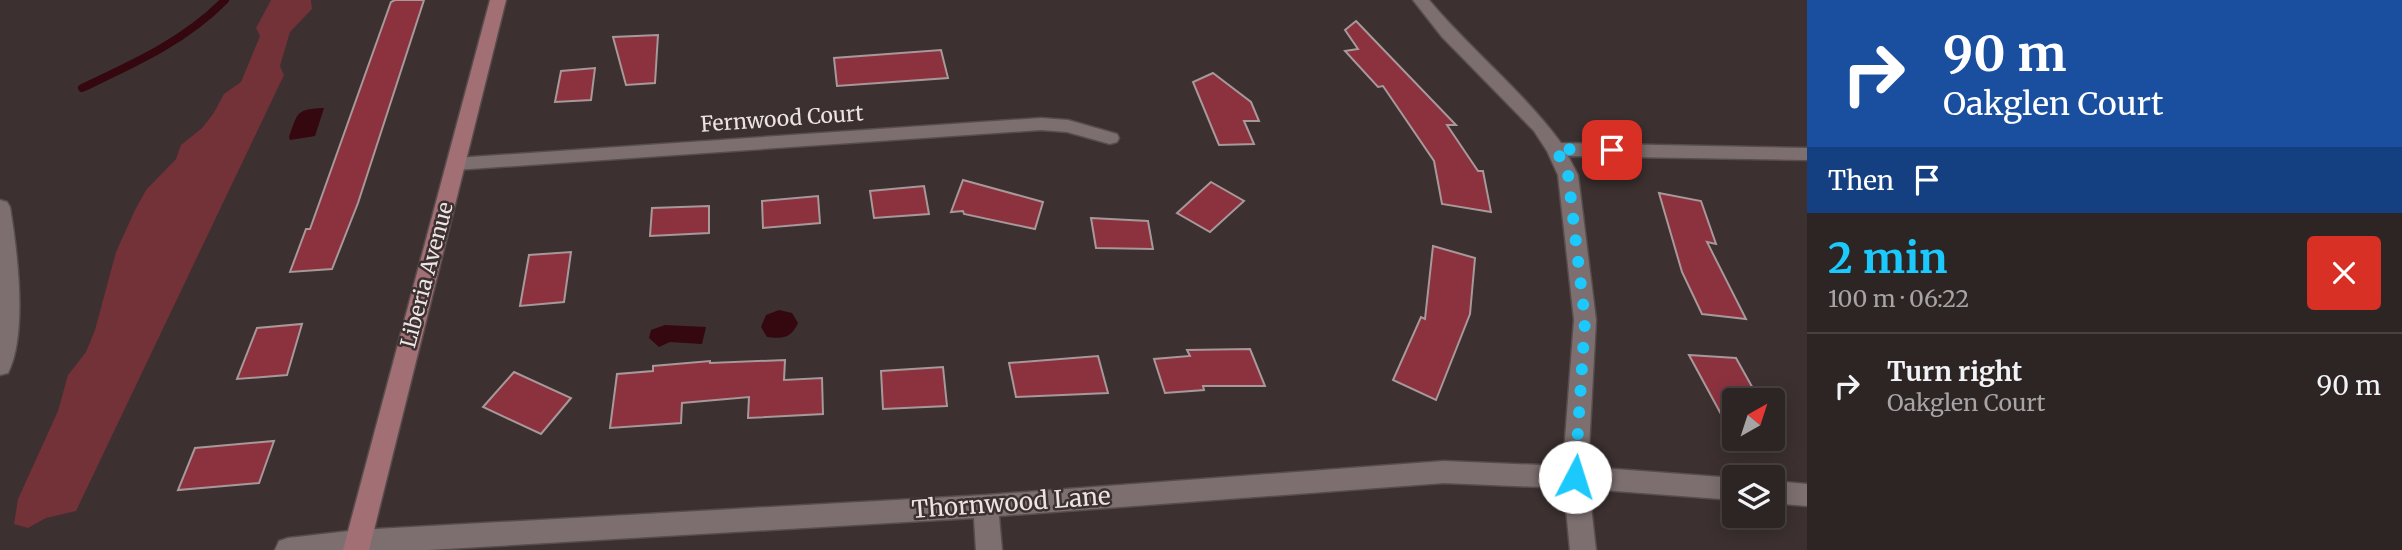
<!DOCTYPE html>
<html lang="en">
<head>
<meta charset="utf-8">
<style>
	:root { --surface:#2d2424; --page:#393031; --text:#f1f3f6; --muted:#a7a4a6; --line:#484141; --accent:#1cc9fc }
	body { margin:0; font-family:Merriweather,serif; background:var(--page); color:var(--text); height:100vh; display:flex; flex-direction:column; font-size:26px; white-space:nowrap }
	* { box-sizing:border-box; margin:0 }
	p { font-size:23px; color:var(--muted) }
	.icon { flex:none; width:38px; height:38px; fill:none; stroke:currentColor; stroke-width:2; stroke-linecap:round; stroke-linejoin:round }
	.map { position:relative; flex:1; overflow:hidden }
	.panel { display:flex; flex-direction:column; background:var(--surface); width:595px }
	.panel>* { flex:none }
	.top-card { background:#1a4fa0; color:#fff; overflow:hidden }
	.needle { width:46px; rotate:39deg }
	.fabs { position:absolute; left:1722px; top:388px; display:grid; gap:14px }
	.fabs a { display:grid; place-items:center; width:63px; height:63px; border-radius:7px; background:var(--surface); box-shadow:0 4px 18px #0003,0 0 0 2px var(--line); font-size:35px }
	.pin { position:absolute; display:grid; place-items:center; width:60px; height:60px; color:#fff; margin:-30px; border-radius:14px; box-shadow:0 4px 10px #0006 }
	.me { position:absolute; width:77px; margin:-38px; rotate:5deg; stroke-linejoin:round; filter:drop-shadow(0 0 5px #0008) }
	.turn { display:flex; align-items:center; gap:24px; height:147px; padding:0 21px; font-size:32px }
	.turn .icon { width:91px; height:91px; stroke-width:2.5 }
	.turn b { display:block; font-size:49px; line-height:60px }
	.then { display:flex; align-items:center; height:66px; padding:0 21px; background:#0003; gap:14px; font-size:26px }
	.round { display:grid; place-items:center; flex:none; width:74px; height:74px; border-radius:7px; background:var(--page) }
	.overview { display:flex; align-items:center; justify-content:space-between; height:119px; padding:0 21px }
	h1 { font-size:42px; font-weight:700; line-height:52px; color:var(--accent) }
	ul { padding:0; list-style:none }
	li { display:flex; align-items:center; gap:21px; height:105px; padding:0 21px; border-top:2px solid var(--line) }
	li div { flex:1 }
	li b { display:block; font-size:26px }
	li em { font-style:normal }
	main { display:flex; flex:1; min-height:0 }
	.map>svg:first-child { display:block }
</style>
</head>
<body>
<main>
<div class="map">
<svg width="1807" height="550" viewBox="0 0 1807 550">
	<rect width="100%" height="100%" fill="#3c3030"/>
	<polygon fill="#733138" points="271,0 311,0 312,9 290,32 280,66 284,75 76,511 46,518 28,528 14,524 18,499 58,411 68,375 86,352 95,330 116,252 135,210 146,190 176,159 181,145 202,128 213,114 224,94 241,82 260,36 256,28"/>
	<g fill="#35070f">
		<path d="M 324,108 L 315,136 L 290,140 L 289,137 C 298,112 296,109 324,108 Z"/>
		<path d="M 779,310 L 792,313 L 798,323 C 791,338 783,339 767,337 L 761,327 L 766,315 Z"/>
		<polygon points="665,325 706,327 702,344 670,342 659,347 649,338 651,330"/>
	</g>
	<g fill="none" stroke-linecap="round" stroke-linejoin="round">
		<path stroke="#35070f" stroke-width="8" d="M 82,88 C 133,64 185,41 225,0"/>
	</g>
	<g fill="#8c323f" stroke="#a79899" stroke-width="2">
		<polygon points="395,0 424,0 358,203 332,269 290,272 306,229 310,229 391,2"/>
		<polygon points="1356,21 1456,125 1447,125 1478,171 1483,171 1491,212 1442,204 1434,161 1383,86 1378,87 1345,51 1358,49 1345,30"/>
		<polygon points="658,35 655,83 626,85 613,37"/>
		<polygon points="941,50 948,78 837,86 834,58"/>
		<polygon points="595,68 591,100 555,102 561,71"/>
		<polygon points="1213,73 1251,102 1259,121 1244,121 1254,144 1219,145 1193,82"/>
		<polygon points="963,180 1043,202 1035,229 964,214 963,211 951,212"/>
		<polygon points="1211,182 1244,201 1210,232 1177,213"/>
		<polygon points="924,186 929,214 874,218 870,191"/>
		<polygon points="1659,193 1701,201 1716,244 1707,242 1746,319 1702,314 1682,272"/>
		<polygon points="818,196 820,223 763,228 762,201"/>
		<polygon points="709,206 709,233 650,236 652,208"/>
		<polygon points="1091,218 1148,221 1153,249 1096,248"/>
		<polygon points="1433,246 1475,258 1470,314 1436,400 1393,380 1421,317 1425,319"/>
		<polygon points="571,252 564,302 520,306 529,255"/>
		<polygon points="302,324 287,375 237,379 257,328"/>
		<polygon points="1250,349 1265,386 1203,386 1204,390 1165,393 1154,359 1190,356 1187,350"/>
		<polygon points="1689,355 1736,358 1760,401 1734,401 1734,438"/>
		<polygon points="1098,356 1108,393 1016,397 1009,363"/>
		<polygon points="785,360 784,380 822,378 823,414 748,418 749,397 682,403 681,423 610,428 617,374 653,371 653,366 710,361 710,363"/>
		<polygon points="943,367 947,406 883,409 881,371"/>
		<polygon points="514,372 571,398 541,434 483,407"/>
		<polygon points="274,441 259,483 178,490 195,448"/>
	</g>
	<g fill="none" stroke-linecap="round" stroke-linejoin="round">
		<g stroke="#574d4d" stroke-width="3">
			<g id="minor">
				<path d="M 1413,0 L 1429,0 C 1471,50 1523,91 1561,143 L 1807,148 L 1807,160 L 1568,156 L 1578,175 L 1596,320 L 1588,467 L 1734,478 L 1734,500 L 1589,489 L 1596,550 L 1570,550 L 1564,488 L 1444,483 L 999,516 L 1002,550 L 976,550 L 974,518 L 428,550 L 275,550 L 279,541 L 288,538 L 358,530 L 986,495 L 1444,461 L 1563,466 L 1574,320 L 1558,175 L 1547,151 L 1534,131 L 1442,37 Z"/>
				<polygon points="1041,118 1068,120 1117,134 1119,138 1117,142 1110,144 1067,132 1041,130 456,170 449,169 447,164 449,159 456,158"/>
				<path d="M 0,200 L 7,202 L 10,207 C 17,250 28,333 8,373 L 0,375 Z"/>
				<polygon points="1773,481 1807,484 1807,506 1773,503"/>
			</g>
		</g>
		<g stroke="#574d4d" stroke-width="3">
			<polygon id="secondary" points="490,0 506,0 369,550 343,550"/>
		</g>
		<use href="#minor" fill="#7d6f70" fill-rule="evenodd"/>
		<use href="#secondary" fill="#a16f74" fill-rule="evenodd"/>
	</g>
	<g fill="none" stroke-linecap="round" stroke-linejoin="round">
		<polyline stroke="#1cc9fc" stroke-width="12" stroke-dasharray="0 21.6" points="1575,477 1585,320 1568,174 1556,149 1612,150"/>
	</g>
	<g text-anchor="middle" stroke-width="5" stroke-linejoin="round" paint-order="stroke">
		<g font-size="21" fill="#ece4e4" stroke="#3c3030">
			<text transform="translate(782 119) rotate(-4)" y="7">Fernwood Court</text>
			<text transform="translate(427 275) rotate(-75)" y="7">Liberia Avenue</text>
		</g>
		<g font-size="24" fill="#ece4e4" stroke="#3c3030">
			<text transform="translate(1011 503) rotate(-4)" y="8">Thornwood Lane</text>
		</g>
	</g>
</svg>
<div class="fabs">
<a><svg class="needle" viewBox="-14 -14 28 28"><path d="M0-13l5 13h-10z" fill="#e53935"/><path d="M0 13l5-13h-10z" fill="#a7a4a6"/></svg></a>
<a><svg class="icon" aria-label="layers" viewBox="0 0 24 24"><path d="M12 4l9 5-9 5-9-5zM3 14l9 5 9-5"/></svg></a>
</div>
<div class="pin" style="left:1612px;top:150px;background:#d93025"><svg class="icon" aria-label="arrive" viewBox="0 0 24 24"><path d="M6 21V4h12l-3 4 3 4H6"/></svg></div>
<svg class="me" style="left:1575px;top:477px" viewBox="-20 -20 40 40"><circle r="19" fill="#fff"/><path d="M0-13L10 11 0 6-10 11z" fill="#1cc9fc"/></svg>
</div>
<section class="panel">
<div class="top-card">
<div class="turn"><svg class="icon" aria-label="right" viewBox="0 0 24 24"><path d="M7 20v-9h11M14 6l5 5-5 5"/></svg><div><b>90 m</b>Oakglen Court</div></div>
<div class="then">Then<svg class="icon" aria-label="arrive" viewBox="0 0 24 24"><path d="M6 21V4h12l-3 4 3 4H6"/></svg></div>
</div>
<div class="overview"><div><h1>2 min</h1><p>100 m · 06:22</p></div><a class="round" style="background:#d93025;color:#fff"><svg class="icon" aria-label="close" viewBox="0 0 24 24"><path d="M6 6l12 12M18 6L6 18"/></svg></a></div>
<ul>
<li><svg class="icon" aria-label="right" viewBox="0 0 24 24"><path d="M7 20v-9h11M14 6l5 5-5 5"/></svg><div><b>Turn right</b><p>Oakglen Court</p></div><em>90 m</em></li>
</ul>
</section>
</main>
</body>
</html>
